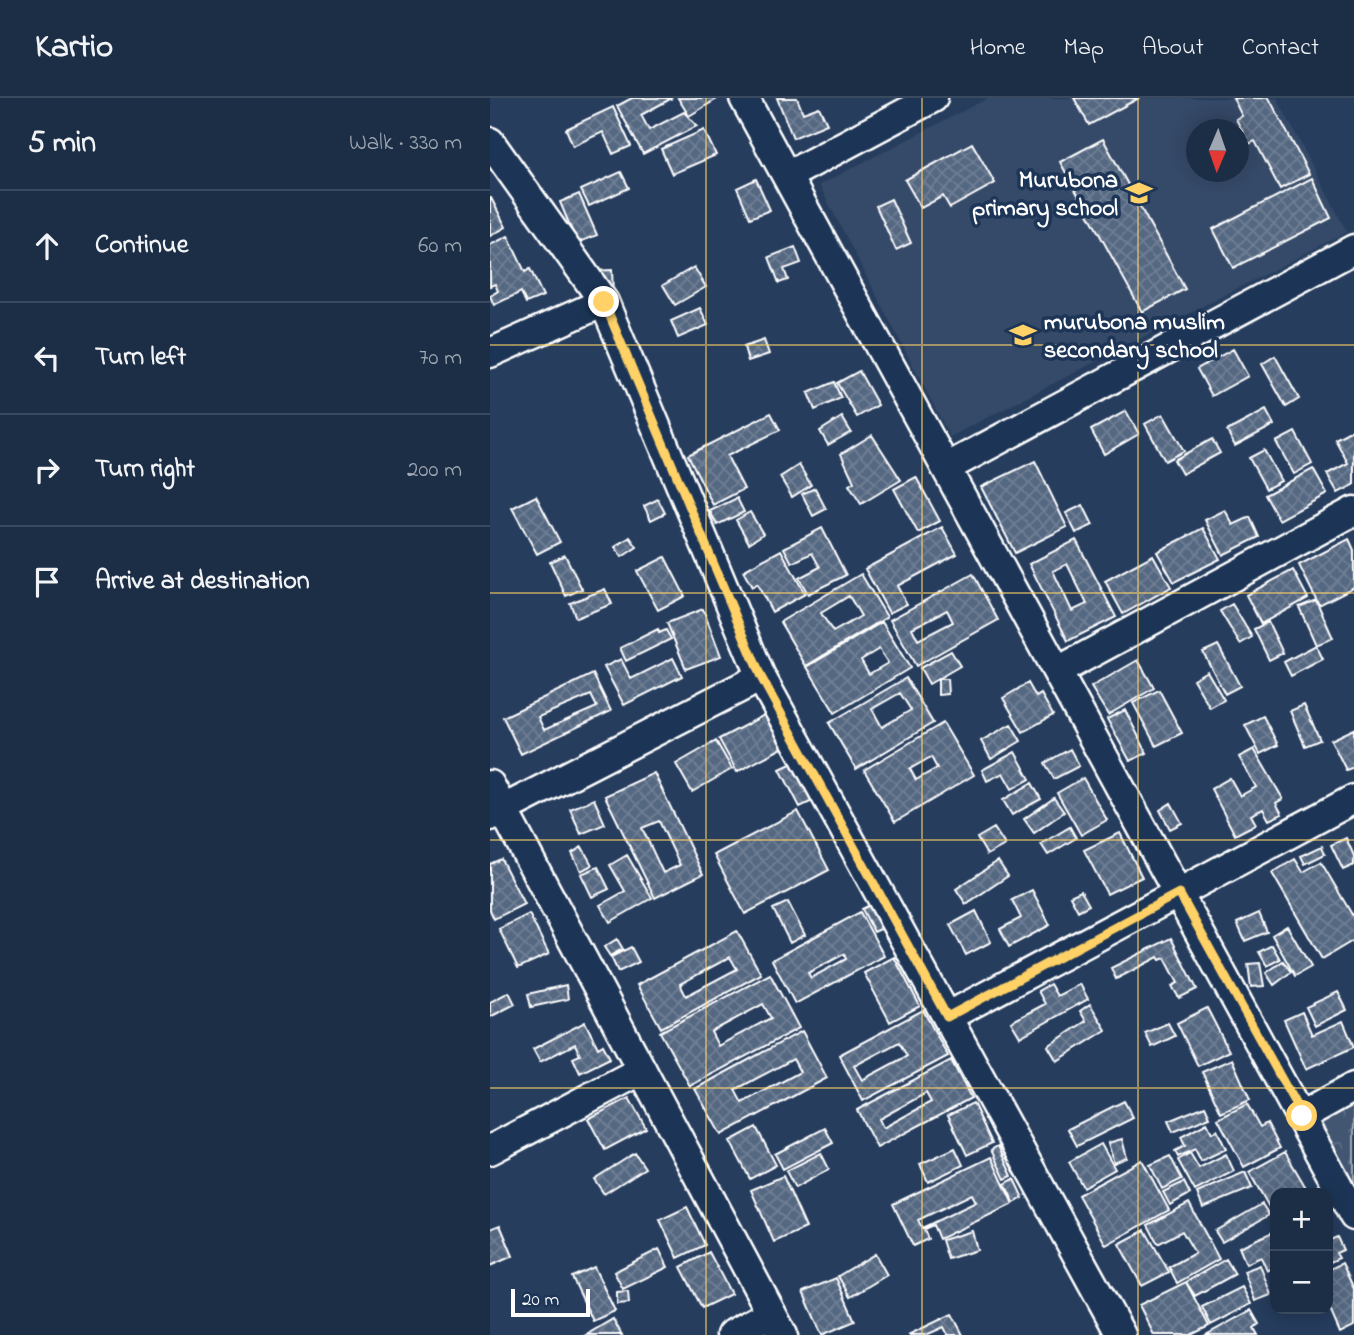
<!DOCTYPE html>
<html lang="en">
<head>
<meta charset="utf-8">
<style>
  :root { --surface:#1c2e46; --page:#293a51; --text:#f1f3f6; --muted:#a0a8b3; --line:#3a4a5f }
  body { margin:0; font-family:"Indie Flower",sans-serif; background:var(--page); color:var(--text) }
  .controls { position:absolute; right:21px; bottom:21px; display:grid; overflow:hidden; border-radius:14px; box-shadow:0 4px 18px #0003 }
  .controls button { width:63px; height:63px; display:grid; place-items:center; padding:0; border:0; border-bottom:2px solid var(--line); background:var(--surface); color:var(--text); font:35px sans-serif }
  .compass { position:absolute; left:696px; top:21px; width:63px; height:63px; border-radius:50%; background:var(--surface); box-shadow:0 4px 18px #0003; rotate:182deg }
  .scale { position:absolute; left:21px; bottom:18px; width:79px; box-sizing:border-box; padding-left:7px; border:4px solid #fff; border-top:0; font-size:19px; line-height:24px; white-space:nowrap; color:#fff; -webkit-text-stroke:5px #1d3557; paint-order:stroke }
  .stop { position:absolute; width:21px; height:21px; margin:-16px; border:5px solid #ffd166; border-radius:50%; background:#fff }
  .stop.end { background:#ffd166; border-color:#fff; box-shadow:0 2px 7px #0008 }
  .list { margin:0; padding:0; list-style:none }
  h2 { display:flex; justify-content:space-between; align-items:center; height:91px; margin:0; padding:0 28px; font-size:30px }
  h2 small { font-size:23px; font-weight:400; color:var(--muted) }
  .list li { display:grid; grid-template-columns:46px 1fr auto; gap:21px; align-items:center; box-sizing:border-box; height:112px; padding:0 28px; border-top:2px solid var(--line) }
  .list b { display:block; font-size:26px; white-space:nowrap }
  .list em { font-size:23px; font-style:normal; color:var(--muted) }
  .icon { flex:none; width:38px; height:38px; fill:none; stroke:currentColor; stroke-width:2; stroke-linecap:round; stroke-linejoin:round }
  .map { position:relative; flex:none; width:864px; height:1237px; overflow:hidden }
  header { display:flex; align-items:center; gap:42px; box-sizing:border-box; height:98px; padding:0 35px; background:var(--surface); border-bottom:2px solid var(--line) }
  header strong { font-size:33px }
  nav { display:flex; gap:38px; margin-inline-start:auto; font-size:24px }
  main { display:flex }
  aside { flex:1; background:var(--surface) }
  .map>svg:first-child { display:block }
  .built { fill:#344a68; fill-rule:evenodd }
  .forest { fill:url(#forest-crowns); stroke:#a0aab8; stroke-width:2 }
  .building { fill:url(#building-cross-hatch); stroke:#fff; stroke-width:2; fill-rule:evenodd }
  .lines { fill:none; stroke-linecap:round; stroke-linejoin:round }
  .minor-casing { stroke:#fff; stroke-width:33 }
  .minor { stroke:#1d3557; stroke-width:28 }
  .route { stroke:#ffd166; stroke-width:9 }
  .grid { fill:none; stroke:#ffd166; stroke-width:2; stroke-opacity:0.55 }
  .labels { text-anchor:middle; stroke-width:7; stroke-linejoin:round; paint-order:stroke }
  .poi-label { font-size:24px; font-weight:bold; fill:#fff; stroke:#1d3557; text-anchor:end }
</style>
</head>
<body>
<header>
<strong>Kartio</strong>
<nav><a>Home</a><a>Map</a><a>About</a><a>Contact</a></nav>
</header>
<main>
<aside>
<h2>5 min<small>Walk · 330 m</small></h2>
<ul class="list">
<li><svg class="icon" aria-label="ahead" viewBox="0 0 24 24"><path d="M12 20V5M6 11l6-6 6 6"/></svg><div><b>Continue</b></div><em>60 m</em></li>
<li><svg class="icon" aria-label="left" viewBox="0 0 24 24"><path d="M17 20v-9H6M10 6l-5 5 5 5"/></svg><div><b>Turn left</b></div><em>70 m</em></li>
<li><svg class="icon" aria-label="right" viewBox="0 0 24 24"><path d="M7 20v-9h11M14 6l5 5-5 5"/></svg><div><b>Turn right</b></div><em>200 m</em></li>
<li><svg class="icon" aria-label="arrive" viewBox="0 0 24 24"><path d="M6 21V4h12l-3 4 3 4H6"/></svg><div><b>Arrive at destination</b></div></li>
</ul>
</aside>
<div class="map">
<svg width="864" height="1237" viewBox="0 0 864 1237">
  <defs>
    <pattern id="forest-crowns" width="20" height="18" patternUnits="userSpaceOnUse" patternTransform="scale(1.75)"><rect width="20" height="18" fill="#425672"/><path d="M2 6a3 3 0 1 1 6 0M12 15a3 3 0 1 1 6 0" fill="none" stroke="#5e6f87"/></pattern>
    <pattern id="building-cross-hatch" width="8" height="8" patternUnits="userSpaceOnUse" patternTransform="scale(1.75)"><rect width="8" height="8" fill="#556781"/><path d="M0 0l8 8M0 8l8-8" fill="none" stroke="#6e7e94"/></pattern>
  </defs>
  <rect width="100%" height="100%" fill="#263d5e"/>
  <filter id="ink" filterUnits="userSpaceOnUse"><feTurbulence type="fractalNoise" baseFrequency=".0143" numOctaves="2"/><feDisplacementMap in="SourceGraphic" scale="14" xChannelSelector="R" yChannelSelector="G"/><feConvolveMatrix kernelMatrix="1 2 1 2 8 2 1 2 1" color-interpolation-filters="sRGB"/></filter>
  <g filter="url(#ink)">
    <path class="built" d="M498,0H787L857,134L460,339L329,87ZM706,32H748V74H706Z"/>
    <path class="forest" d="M864,989V1118L812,1018Z"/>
    <path class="building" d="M142,0H182L151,17L159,32L194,14L207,28L153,56L127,8Z
      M188,0H227V1L199,18Z
      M287,0H307L313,15L329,9L337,26L303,40Z
      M584,0H649L599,27Z
      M743,0H779L819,76L790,91L765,43L759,46L746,21L752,18Z
      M123,9L141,48L123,56L113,34L83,48L76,31Z
      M214,32L226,57L182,76L171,51Z
      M613,41L695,191L652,214L570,64Z
      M482,45L505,85L460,110L453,98L431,110L415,82Z
      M131,74L139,90L99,108L91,92Z
      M822,80L841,120L743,170L723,131Z
      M266,81L280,112L260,120L247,90Z
      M89,96L107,137L87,145L70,104Z
      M1,100L16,129L0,138V100Z
      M401,101L421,145L406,152L386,108Z
      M18,138L35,174L40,171L53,198L36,205L31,194L4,207L0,198L8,193L5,186L0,188V147Z
      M305,149L311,165L294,171L298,182L289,185L279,159Z
      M204,169L216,189L185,207L173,187Z
      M122,172L123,196L103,173Z
      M210,210L218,227L188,240L181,223Z
      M274,242L279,256L258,263L254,249Z
      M743,251L758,278L722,298L707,271Z
      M785,258L809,301L796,309L772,266Z
      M369,273L388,307L367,319L347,285Z
      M344,284L351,300L325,312L318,295Z
      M776,312L784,327L745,348L737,333Z
      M636,313L649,336L614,356L601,332Z
      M281,315L290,332L237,358L254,391L223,407L198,357Z
      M673,316L694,353L675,363L655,326Z
      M352,319L361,334L338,347L330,333Z
      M864,331V387L848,395L837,376L858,365L845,341Z
      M805,334L822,366L804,376L786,344Z
      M382,337L411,382L371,406L359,387L364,384L351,356Z
      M722,341L730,355L692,376L684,362Z
      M774,352L791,383L776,391L759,360Z
      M545,363L577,429L525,455L491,389Z
      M309,367L321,387L302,399L290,379Z
      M823,371L837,396L789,422L775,397Z
      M426,379L450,423L428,435L404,391Z
      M325,390L336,411L323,418L312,396Z
      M46,398L70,444L47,456L22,410Z
      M247,400L254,414L227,427L220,413Z
      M168,401L175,415L161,422L154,408Z
      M593,407L603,427L586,435L576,415Z
      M735,412L743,427L760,419L769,439L733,457L715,422Z
      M260,414L273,436L259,445L246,422Z
      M452,429L467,456L407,488L417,506L399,515L375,471Z
      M332,430L356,477L318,496L309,480L330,469L322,455L302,465L294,450Z
      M713,430L730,461L684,484L667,454Z
      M140,439L147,449L132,459L125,449Z
      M859,441L864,452V489L829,507L809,467Z
      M586,442L626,519L578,543L539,466ZM577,466L597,506L582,513L563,473Z
      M291,452L315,496L282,514L267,486L262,489L253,473Z
      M75,457L92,491L76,498L60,464Z
      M663,457L681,489L633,516L615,483Z
      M175,459L195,498L168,512L147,473Z
      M803,472L818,500L771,526L756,497Z
      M371,476L397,519L316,568L290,524ZM359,498L371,518L343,534L331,515Z
      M483,476L508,522L426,568L400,522ZM457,512L463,524L428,542L422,530Z
      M115,491L122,506L86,520L80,505Z
      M826,502L843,540L826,547L809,509Z
      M742,506L762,539L750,546L730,513Z
      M213,511L231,558L196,571L177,525Z
      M392,524L420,570L345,615L317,569ZM389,551L398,565L379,576L371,562Z
      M778,524L793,555L779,562L764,531Z
      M168,531L169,535L176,532L181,541L136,563L130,550Z
      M728,547L750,588L735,596L713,554Z
      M826,547L833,561L801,578L794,564Z
      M461,553L470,568L439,586L430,570Z
      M183,560L192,578L134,607L114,569L131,561L141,581Z
      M648,562L664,590L618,617L601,589Z
      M717,573L734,602L720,610L703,581Z
      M103,576L121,613L31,656L13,619ZM101,597L107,609L54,632L48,619Z
      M416,580L443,625L366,671L339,625ZM410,595L421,612L392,629L382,611Z
      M448,581H457L458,596L448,597Z
      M538,585L546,599L551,596L563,617L533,634L513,600Z
      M669,592L692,635L666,648L643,605Z
      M814,607L830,642L815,648L800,613Z
      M635,612L657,655L640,663L617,621Z
      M278,615L296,648L247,674L229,641Z
      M773,618L788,647L770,656L755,627Z
      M453,625L484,677L405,724L374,672ZM441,659L447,670L426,682L420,671Z
      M521,626L531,643L501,661L491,643Z
      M864,631V669L856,672L841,642Z
      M226,643L242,671L202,694L186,666Z
      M580,651L589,668L564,681L555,665Z
      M764,651L793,701L786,705L792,716L779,722L773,711L761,717L766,726L745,737L721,691L740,680L750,698L766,689L749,659Z
      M525,654L540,681L522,691L513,675L497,683L492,672Z
      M309,662L329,700L310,709L290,671Z
      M164,675L213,776L165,800L115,698ZM169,723L190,767L173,775L152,730Z
      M593,680L617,722L591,737L567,695Z
      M542,685L551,701L522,717L513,702Z
      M564,700L574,714L544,735L534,721Z
      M104,701L115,726L91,736L80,711Z
      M681,705L692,725L680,731L670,712Z
      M308,713L339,772L255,816L224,757Z
      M580,729L586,740L558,757L551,746Z
      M504,730L515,747L497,757L487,740Z
      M630,735L652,779L617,796L594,752Z
      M856,740L864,758V767L853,772L841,747Z
      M832,748L835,756L815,766L811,758Z
      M92,749L102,767L91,773L82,755Z
      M137,757L162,800L120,824L110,807L135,793L120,767Z
      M11,761L34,806L4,821L0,812V766Z
      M805,761L813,774L831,764L864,820V842L832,861L782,775Z
      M508,763L518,778L476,806L466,791Z
      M108,769L119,791L102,799L91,776Z
      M542,792L560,827L519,849L510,831L531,820L522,802Z
      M591,793L599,807L588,813L580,798Z
      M298,804L315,837L300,845L283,811Z
      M380,807L393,830L384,834L372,811Z
      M486,813L501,844L476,857L460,827Z
      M370,814L394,858L305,906L282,862ZM354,856L356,861L321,880L318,875Z
      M769,815L777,834L755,843L747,825Z
      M39,816L59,856L28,870L9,831Z
      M797,828L821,869L805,878L782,837Z
      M247,833L271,876L171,930L147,887ZM240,859L247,871L196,898L190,886Z
      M681,840L707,891L689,900L682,888L688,885L675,860L670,862L668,859L626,881L621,870Z
      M127,841L133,851L120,858L114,849Z
      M782,847L790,861L777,868L769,854Z
      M141,849L149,864L128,874L121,859Z
      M404,859L430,908L400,924L374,875Z
      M793,863L801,874L784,887L776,875Z
      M770,865L774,888L761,889L758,866Z
      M280,876L309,930L200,988L170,934ZM273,906L281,920L228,948L221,934Z
      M560,886L567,898L590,886L598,901L530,939L521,924L555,906L548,893Z
      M76,887L78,901L41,909L38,896Z
      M19,894L25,906L0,919V904Z
      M848,894L857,912L825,928L816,909Z
      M600,906L616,932L567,963L558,948L596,923L590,913Z
      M717,910L739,953L708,968L687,925Z
      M433,912L458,958L373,1003L349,957ZM409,944L417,958L372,982L364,968Z
      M812,914L822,937L853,923L864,949L816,971L794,922Z
      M95,924L108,950L113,947L120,960L90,975L83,960L90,957L85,946L50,964L43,951Z
      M678,925L685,938L662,949L655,935Z
      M312,933L337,980L231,1037L205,991ZM303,961L310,974L252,1005L245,992Z
      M742,961L760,1002L731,1015L712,974Z
      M461,962L481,1000L387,1050L367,1012ZM436,995L441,1004L393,1030L389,1021Z
      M139,1000L156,1030L115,1052L98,1021Z
      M634,1003L643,1020L587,1048L578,1031Z
      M483,1005L502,1045L477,1057L458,1017Z
      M757,1006L770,1029L777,1025L790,1050L754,1069L728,1021Z
      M715,1008L720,1019L683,1034L678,1023Z
      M717,1025L722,1035L727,1032L736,1051L711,1063L705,1051L688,1059L685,1053L695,1048L691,1039Z
      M266,1029L286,1067L260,1081L240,1043Z
      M335,1030L343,1045L293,1071L285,1056Z
      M632,1041L637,1060L624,1065L618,1045Z
      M611,1046L625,1071L593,1089L579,1064Z
      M508,1048L522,1078L515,1081L501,1052Z
      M465,1050L473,1067L438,1084L430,1066Z
      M795,1054L818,1093L785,1095V1112L782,1114L759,1074Z
      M145,1055L155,1070L114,1096L104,1081Z
      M331,1055L339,1071L305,1090L296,1073Z
      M700,1055L709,1070L736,1056L744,1073L705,1093L688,1062Z
      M680,1058L692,1081L672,1091L660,1067Z
      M501,1059L523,1106L449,1141L443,1127L434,1131L438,1141L423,1148L403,1106ZM482,1096L486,1104L432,1130L428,1122Z
      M652,1062L679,1112L616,1147L588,1097Z
      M755,1074L762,1090L713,1110L707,1095Z
      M293,1078L316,1130L284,1144L261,1092Z
      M524,1081L533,1100L524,1105L515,1086Z
      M694,1084L700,1096L680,1107L673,1094Z
      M699,1105L729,1161L687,1185L679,1169L705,1155L692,1133L668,1146L658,1127Z
      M772,1106L779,1117L732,1144L725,1133Z
      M197,1109L215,1147L188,1160L170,1122Z
      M10,1127L23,1158L0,1168V1131Z
      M655,1132L679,1174L652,1188L629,1146Z
      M482,1133L487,1152L458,1161L452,1142Z
      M785,1133V1169L777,1173L771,1159L756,1166L749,1149Z
      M847,1139L853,1152L846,1155L849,1160L838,1165V1143Z
      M169,1151L178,1169L133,1191L124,1174Z
      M219,1154L241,1196L212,1210L191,1169Z
      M385,1156L397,1177L360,1199L348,1178Z
      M736,1161L745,1176L705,1198L696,1184Z
      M852,1165L864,1191V1228L850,1235L838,1207V1172Z
      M770,1167L781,1197L765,1203L754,1173Z
      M104,1169L125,1213L103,1223L82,1179Z
      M346,1180L365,1223L332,1237L313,1194Z
      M696,1184L719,1228L701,1237H664L649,1207Z
      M752,1189L761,1206L721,1227L712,1209Z
      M138,1193L139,1205L127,1206V1194Z
      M761,1212L769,1226L764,1230L768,1237H716Z
      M462,1216L473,1237H458L454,1229L436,1237H418Z
      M123,1221L132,1237H96Z"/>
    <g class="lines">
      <defs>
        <path id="minor" d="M254,0L864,1118
          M0,44L114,204L271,579L631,1237
          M297,78L443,0
          M0,255L114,204
          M456,370L864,151
          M568,573L864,413
          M0,687L293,1237
          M0,718L271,579
          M457,919L864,701
          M812,1018L864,989
          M0,1052L152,972
          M241,1237L281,1215"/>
      </defs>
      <use href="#minor" class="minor-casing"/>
      <use href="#minor" class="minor"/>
    </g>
  </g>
  <g class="lines" filter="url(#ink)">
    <path class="route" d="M114,204L271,579L457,919L689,795L812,1018"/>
  </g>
  <path class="grid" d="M216,0V1237M432,0V1237M648,0V1237M0,247H864M0,495H864M0,742H864M0,990H864"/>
  <defs>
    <symbol id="school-bare" viewBox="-9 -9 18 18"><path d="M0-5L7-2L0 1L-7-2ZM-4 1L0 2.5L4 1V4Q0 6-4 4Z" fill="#ffd166" stroke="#1d3557" stroke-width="2.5" paint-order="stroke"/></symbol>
  </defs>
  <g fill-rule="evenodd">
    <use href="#school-bare" x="630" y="76" width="38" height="38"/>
    <use href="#school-bare" x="514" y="218" width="38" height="38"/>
  </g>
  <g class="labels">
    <g class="poi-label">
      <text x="628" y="89">Murubona<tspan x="628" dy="28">primary school</tspan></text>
      <text x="554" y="231" text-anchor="start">murubona muslim<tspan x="554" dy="28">secondary school</tspan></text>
    </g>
  </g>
</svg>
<div class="controls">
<button>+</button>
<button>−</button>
</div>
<svg class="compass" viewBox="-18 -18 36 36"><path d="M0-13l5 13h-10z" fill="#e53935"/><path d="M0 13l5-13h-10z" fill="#a0a8b3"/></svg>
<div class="scale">20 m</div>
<div class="stop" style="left:812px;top:1018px"></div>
<div class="stop end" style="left:114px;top:204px"></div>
</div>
</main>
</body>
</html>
